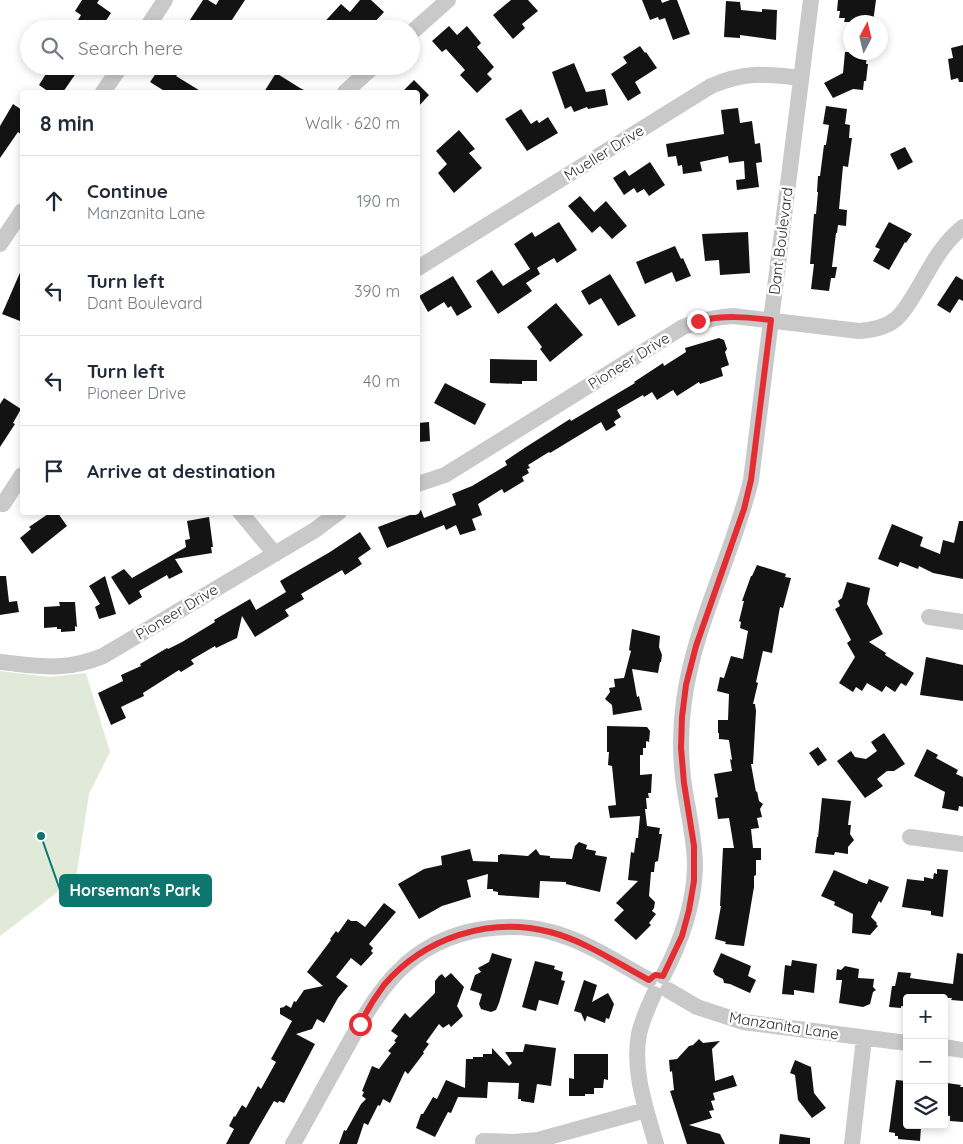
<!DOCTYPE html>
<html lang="en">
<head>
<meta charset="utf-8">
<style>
  :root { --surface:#fff; --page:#f6f6f7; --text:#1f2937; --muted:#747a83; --line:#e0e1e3 }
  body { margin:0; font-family:Quicksand,sans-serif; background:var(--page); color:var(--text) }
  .controls { position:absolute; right:15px; bottom:15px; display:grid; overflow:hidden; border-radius:5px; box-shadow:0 2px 8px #0003 }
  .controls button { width:45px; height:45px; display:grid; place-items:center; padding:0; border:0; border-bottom:1px solid var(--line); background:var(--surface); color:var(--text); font:25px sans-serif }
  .compass { position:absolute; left:843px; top:15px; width:45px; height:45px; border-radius:50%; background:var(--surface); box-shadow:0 2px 8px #0003; rotate:7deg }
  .stop { position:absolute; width:15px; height:15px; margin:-11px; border:4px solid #e42d32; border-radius:50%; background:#fff }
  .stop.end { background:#e42d32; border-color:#fff; box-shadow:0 1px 5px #0008 }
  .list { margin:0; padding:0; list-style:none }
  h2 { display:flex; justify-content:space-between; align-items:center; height:65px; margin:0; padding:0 20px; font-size:21px }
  h2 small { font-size:16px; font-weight:400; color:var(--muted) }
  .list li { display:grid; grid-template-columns:32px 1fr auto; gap:15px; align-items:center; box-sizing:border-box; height:90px; padding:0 20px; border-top:1px solid var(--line) }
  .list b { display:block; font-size:19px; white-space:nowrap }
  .list p { margin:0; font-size:16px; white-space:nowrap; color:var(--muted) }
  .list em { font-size:16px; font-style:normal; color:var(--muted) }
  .icon { flex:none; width:28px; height:28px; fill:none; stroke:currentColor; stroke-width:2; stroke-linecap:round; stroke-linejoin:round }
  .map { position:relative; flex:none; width:963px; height:1144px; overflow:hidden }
  .search { position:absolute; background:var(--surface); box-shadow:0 2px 8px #0003; left:20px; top:20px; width:400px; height:55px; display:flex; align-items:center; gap:12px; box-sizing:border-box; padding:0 18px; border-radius:28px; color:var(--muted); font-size:19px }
  .panel { position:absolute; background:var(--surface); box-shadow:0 2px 8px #0003; left:20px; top:90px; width:400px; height:425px; border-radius:5px }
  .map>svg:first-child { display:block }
  .green { fill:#e1ead9 }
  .building { fill:#131313 }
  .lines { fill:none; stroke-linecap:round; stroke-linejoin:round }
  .minor { stroke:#c9c9c9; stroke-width:16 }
  .route { stroke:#e42d32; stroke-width:6 }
  .labels { text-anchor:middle; stroke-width:5; stroke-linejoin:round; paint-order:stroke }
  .street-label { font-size:15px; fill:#2c2c2c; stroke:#fff }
  .leader { fill:none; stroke:#0f766e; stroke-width:2 }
  .callout-dot { fill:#0f766e; stroke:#fff; stroke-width:2 }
  .callout { fill:#0f766e; stroke:#0f766e; stroke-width:2 }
  .callout-label { font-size:16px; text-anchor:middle; font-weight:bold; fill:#fff }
</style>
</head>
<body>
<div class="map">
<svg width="963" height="1144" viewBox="0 0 963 1144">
  <rect width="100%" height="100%" fill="#fff"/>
  <path class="green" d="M0,671L49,677L86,673L110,752L89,794L76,878L0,936Z"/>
  <path class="building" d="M82,0H99L97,3L111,13L105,22L115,29H81L75,25L81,15L75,11Z
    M203,0H208L216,5L219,0H245L226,29H184Z
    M360,0H371L384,12L371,26L370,25L366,29H318L341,4L350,12Z
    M511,0H528L538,11L522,24L525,28L513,39L493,15Z
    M642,0H661L662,3L670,0H677L690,34L673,40L665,18L659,20L658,17L650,20Z
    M838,0H876L873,22H844L845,18H839L840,11H837Z
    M726,1L740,2L741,10L762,12V9L777,10L776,40L740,35V38L724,37Z
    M449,26L457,35L467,26L481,43L477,47L494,67L487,74L492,79L477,93L460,75L465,70L446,49L442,52L432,41Z
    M963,45V82H959L958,78L951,80L948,59L953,58L951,48Z
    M640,46L645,53L646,52L657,68L635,82L641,93L628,101L611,74L627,63L623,57Z
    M845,52H867L866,64H868L866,81H864L863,90L853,89L833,98L824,83L843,73Z
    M574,63L586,92L605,89L608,105L588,109L587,107L574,112L571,106L565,109L552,72Z
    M51,66H81L63,92H49L39,85Z
    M161,66H187L176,76L202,92H166L150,82Z
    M276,73L300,88L308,92H264Z
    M414,80L429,95L418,107V92H402Z
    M13,104L22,110V135L18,132L0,158V126Z
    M826,106L847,109L845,124L850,125L849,138H852L848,167L843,166L839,209L847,210L846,226L838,225L837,233H836L832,267H837L835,278H831L829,291L811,289L814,264H810L814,214H816L818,192H817L818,176H820L824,145H826L829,125L823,124Z
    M738,108L740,123L752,121L755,144L760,143L762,162L756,163L759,187L737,190L736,180L745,179L744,161L729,163L728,156L700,162L702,171L683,174L682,165L678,166L676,156L668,157L666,144L724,134L721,110Z
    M521,109L531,124L537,120L539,123L548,117L558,133L527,151L505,119Z
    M459,130L475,149L469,153L482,168L454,193L438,173L447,164L436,151Z
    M905,147L913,162L898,170L890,154Z
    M650,162L665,185L649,196L644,189L637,193L634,188L624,195L613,178L625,170L629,176Z
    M580,196L594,212L606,201L627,226L612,239L600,226L592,233L568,206Z
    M559,222L577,250L557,263L554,258L537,268L540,274L526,283L532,291L498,314L476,281L492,270L503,286L530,269L514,244L532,232L535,237Z
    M889,222L912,234L906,243L905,242L889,270L873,261L880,249L875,247Z
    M748,232L750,273L720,275L719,260L705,261L702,234Z
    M675,246L681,259L683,258L691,276L676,282L672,272L645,284L636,262Z
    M22,268V315L20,321L2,314Z
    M610,274L636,316L618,326L601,298L589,305L581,291Z
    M453,276L472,307L457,316L451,306L448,308L444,302L428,312L419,296Z
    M956,276L963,280V301L959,299L950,313L937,305Z
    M556,303L583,335L550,362L540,349L542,347L527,327Z
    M719,338L724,340L727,349L725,352L729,365L721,368L723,376L700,384L699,382L677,396L673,390L657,400L652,392L644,397L643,395L617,410L621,417L616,420L614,422L616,425L608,430L606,431L601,422L550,453L549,452L528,465L530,468L527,469L529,473L522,477L524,481L506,492L504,493L502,489L478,504L482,515L472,519L476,530L460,535L456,525L446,530L444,525L387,548L378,527L418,512L421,510L424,518L456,505L452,494L472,486L507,465L505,461L526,447L570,419L571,421L635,383L634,382L663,363L664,366L686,352L685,348Z
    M490,359L537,360V381H522V384L490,383Z
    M445,383L486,404L475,425L434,403Z
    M4,398L21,409L13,423L15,424L0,447V404Z
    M429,422L430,441L418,442V423Z
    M51,512H57L67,526L32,554L20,538L31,529L29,527Z
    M209,517L213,547H211L212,553L175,559L183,572L169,579L167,575L139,591L142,597L129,605L111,577L124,569L132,578L186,547L185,540L190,539L187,521Z
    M959,521H963V579L933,573L919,566L918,569L900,562L898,567L878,559L892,524L923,537L920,546L940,554L943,540L954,543Z
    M360,532L371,549L358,558L362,564L345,575L342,570L301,594L304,599L285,610L289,616L255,637L242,616L237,638L216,648L215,646L191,660L194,664L181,672L179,670L143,693L144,696L121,707L126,718L111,725L98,693L123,681L121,675L141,666L140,664L167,648L168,649L182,642L215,622L214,620L250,599L256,610L286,592L280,581L330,552Z
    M757,565L786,574L785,577L791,578L783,608L780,607L772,653L763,651L756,682L758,683L753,704H755L756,711L753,764H751L756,792L757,791L759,801L763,804L760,809L762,817L757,818L759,828L751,829L753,848H761V860H756V875L754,876V887L744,946L725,944L726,942L715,939L721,906H720L723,848H734L729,818L718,819L715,798L718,797L714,774L732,771L730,759L732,760L729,740L719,739V733H718V720H728L729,694L717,691L720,677L724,678L731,656L743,659L748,631L740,628L741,622L739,621L744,601H742L751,576H752Z
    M0,576H6L9,602L17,601L19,612L0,615Z
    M105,576L116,614L99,619L95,607L100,604L89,586Z
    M847,582L870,588L867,604L883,634L869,642L886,653L885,655L914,673L906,686L901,683L895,692L886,686L882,692L867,683L862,691L856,687L853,692L839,683L855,657L847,643L851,640L835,609L840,606L838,601L842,598Z
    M59,602H75L77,627L75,626V631L61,632V629H57V627L44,628V607L60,606Z
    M632,629L660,636L659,647L662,655L661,662H660L658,673L632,669L637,697L639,696L642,710L613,715L612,705L605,699L610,692L609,688L615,687L614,679L624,678L631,651L629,650Z
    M926,657L963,665V701L920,695Z
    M607,726L647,727L650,731L649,742L646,741V748H643V755H640V775L652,774L651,793H648L649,798H646L647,809H645L647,826L660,828L659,834H662L658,861L655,862L654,872H651L649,896L655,902L654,908L652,911L656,914L649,923L651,925L636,940L614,920L624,910L616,903L638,881L628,880L631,852L634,853L636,838H638L640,816L610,818L608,806L616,805L612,766L608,765L609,752H607Z
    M884,733L905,764L894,771H887L877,779L883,786L865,798L837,761L851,751L855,757L866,759L877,751L871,742Z
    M818,747L827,760L818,766L809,753Z
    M927,749L938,755L936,758L958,770L956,774L963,777V807L959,806L958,811L942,808L945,792L914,776Z
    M822,798L851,801L848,825H851L850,834L854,840L848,847V854L835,852L834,855L815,853L817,837H818Z
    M579,842L587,845L586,849L596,851L595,855L607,857L600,892L566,884V882L540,881L539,898L498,895V892L493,891V889H487L488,874L467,880L471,897L442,906L419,919L398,884L424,869L442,865L441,856L470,849L473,861L498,862V855H500V854L528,856L536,849L540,855L550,856V858L572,859L575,846Z
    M937,869L948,870L943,917L931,915V911L902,907L907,879L924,881V877L933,879L934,873L937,874Z
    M834,870L861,882L867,884L869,879L889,887L881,903L879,901L871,917L877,923L876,924L878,926L870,935L852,933L853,914L834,905L835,902L821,896Z
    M384,903L396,912L369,944L373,948L371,951L373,953L361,966L351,958L336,977L348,986L338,998L324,1023L317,1019L312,1029L296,1034L315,1044L284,1103L279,1101L278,1103L274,1101L271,1106L249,1144H226L234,1129L229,1126L234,1116L235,1117L242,1105L246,1108L258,1086L261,1089L276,1062L271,1059L292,1021L280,1014V1008L284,1007L286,1005L291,1008L294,1001L296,1002L304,990L323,986L307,972L331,940L330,939L336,931L338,933L348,919L351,921H357L365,927Z
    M492,953L512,959L499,1003L496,1010L491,1012L481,1009L479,1004L482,994L470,990L475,975L481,972L478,968L489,962Z
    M721,953L751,966L748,976L756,980L750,993L730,984L724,983L723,979L715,975L713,971Z
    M957,953L963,954V1001L951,1000L952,998H907V1007L901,1006V1008L889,1007L892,986H895L898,972L911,973L910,978L953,984Z
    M792,960L817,964L814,993L794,990V995L782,994L785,965L791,966Z
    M535,961L555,966L554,969L563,972L561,980L565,981L558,1005L539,1000L536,1011L522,1007Z
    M845,966L859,969L858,978L874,979L873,987L876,990L873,992L870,1004L863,1007L839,1003L842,980H836L837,969L841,970Z
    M451,973L464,987L457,1006L463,1016L451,1027L449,1024L443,1028L439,1024L426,1042L429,1044L423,1052L424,1053L408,1074L405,1071L390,1103L383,1099L380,1106L378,1105L368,1125L364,1123L357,1144H339L344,1130L346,1131L361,1104L366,1099L362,1096L364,1092L362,1091L372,1066L379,1069L391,1053L388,1051L396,1042L394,1041L398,1036L391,1031L405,1013L410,1018L435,993V981L439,976L442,974L445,978Z
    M584,980L597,985L592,1002L608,993L614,1004L609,1019L606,1018L605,1023L587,1016L585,1022L581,1013L574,1011Z
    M699,1039L703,1043L720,1041L712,1049L715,1081L733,1075L737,1086L713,1093L715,1100L711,1101L714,1110L709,1111L712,1118L689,1125L720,1134L725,1144H687L670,1091L674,1090L672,1071L670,1072L669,1060L677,1059L689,1046L693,1045Z
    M525,1044L556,1048L551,1086L537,1084L534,1103L521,1101V1099H518L519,1083L488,1082L487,1098L458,1097L451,1113L448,1112L435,1137L416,1128L421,1114H423L433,1097L437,1099L446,1080L465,1088L466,1059H473V1057H483V1054H492V1048L509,1066L512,1063L505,1052H523Z
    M574,1054H608V1080L604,1079L603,1088H594V1094H585V1096H569V1078L574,1079Z
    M795,1060L811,1067L814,1093L826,1108L812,1118L798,1100L795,1075L790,1073Z
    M896,1080L907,1081V1125L921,1127L920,1141L898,1139V1136H895V1133L889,1132Z
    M947,1083L961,1085L960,1087H963V1122L950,1121V1116L944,1115Z
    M780,1134L810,1138V1144H779Z"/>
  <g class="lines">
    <path class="minor" d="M146,29L165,0
      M411,33L448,0
      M103,92L121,66
      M345,92L374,66
      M0,244L22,211
      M418,268L711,86C746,71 765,74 801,78
      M418,484L445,475L683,327C700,321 715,317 733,316L859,331C872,330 885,328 896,319C905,311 910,301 917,290C930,268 942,243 963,227
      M3,504L22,475
      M240,512L275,554
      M929,617L963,622
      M0,662C40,666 64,672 103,656L315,530L339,512
      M910,837L963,844
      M663,976C681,942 694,906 695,867C695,840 688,812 684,785C680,757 680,729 684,701C694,625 733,555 751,480L811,0
      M668,990L697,1007L743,1022L907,1043
      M654,994C648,1007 642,1020 639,1034C632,1071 646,1109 656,1144
      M944,1047L963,1050
      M483,1141L514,1142L538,1140L646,1110
      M293,1144C310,1114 326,1084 343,1054C377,992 406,941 483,929C506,926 529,926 551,932C586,941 618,963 649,980
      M852,1144L864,1038"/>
  </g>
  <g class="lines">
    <path class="route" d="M360,1024C367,1010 375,997 384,985C424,938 489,916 550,932C585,941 617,963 649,980L655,975L663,976L682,936L689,910L694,881V846L684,783L681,748L682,717L686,685L696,646L744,509L751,480L771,320C746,317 724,315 698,321"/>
  </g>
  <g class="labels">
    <g class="street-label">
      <text transform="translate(604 153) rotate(-32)" y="5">Mueller Drive</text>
      <text transform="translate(781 241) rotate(-83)" y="5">Dant Boulevard</text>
      <text transform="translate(629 361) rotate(-32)" y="5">Pioneer Drive</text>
      <text transform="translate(177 612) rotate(-31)" y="5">Pioneer Drive</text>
      <text transform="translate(784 1026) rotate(9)" y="5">Manzanita Lane</text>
    </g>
  </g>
  <path class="leader" d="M41 836L60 890"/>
  <circle class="callout-dot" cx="41" cy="836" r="5"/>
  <rect class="callout" x="60" y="875" width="151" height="31" rx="5"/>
  <g class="callout-label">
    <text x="135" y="896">Horseman's Park</text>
  </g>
</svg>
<div class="controls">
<button>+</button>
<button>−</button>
<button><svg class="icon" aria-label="layers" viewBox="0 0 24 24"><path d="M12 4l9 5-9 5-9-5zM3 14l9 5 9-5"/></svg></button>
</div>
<svg class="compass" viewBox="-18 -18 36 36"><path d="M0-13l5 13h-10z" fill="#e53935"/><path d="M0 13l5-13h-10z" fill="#747a83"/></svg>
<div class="stop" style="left:360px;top:1024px"></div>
<div class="stop end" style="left:698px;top:321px"></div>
<div class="search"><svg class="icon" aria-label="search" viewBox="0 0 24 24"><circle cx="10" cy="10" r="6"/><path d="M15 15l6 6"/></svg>Search here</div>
<section class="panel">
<h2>8 min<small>Walk · 620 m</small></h2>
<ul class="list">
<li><svg class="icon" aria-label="ahead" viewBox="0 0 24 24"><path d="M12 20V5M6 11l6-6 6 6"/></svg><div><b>Continue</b><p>Manzanita Lane</p></div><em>190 m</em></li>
<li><svg class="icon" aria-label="left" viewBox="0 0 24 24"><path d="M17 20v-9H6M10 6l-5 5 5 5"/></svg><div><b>Turn left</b><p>Dant Boulevard</p></div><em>390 m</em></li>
<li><svg class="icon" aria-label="left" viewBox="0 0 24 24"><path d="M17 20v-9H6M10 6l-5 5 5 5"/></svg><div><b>Turn left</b><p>Pioneer Drive</p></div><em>40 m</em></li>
<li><svg class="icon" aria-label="arrive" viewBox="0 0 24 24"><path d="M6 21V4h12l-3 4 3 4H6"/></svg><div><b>Arrive at destination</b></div></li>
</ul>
</section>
</div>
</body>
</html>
